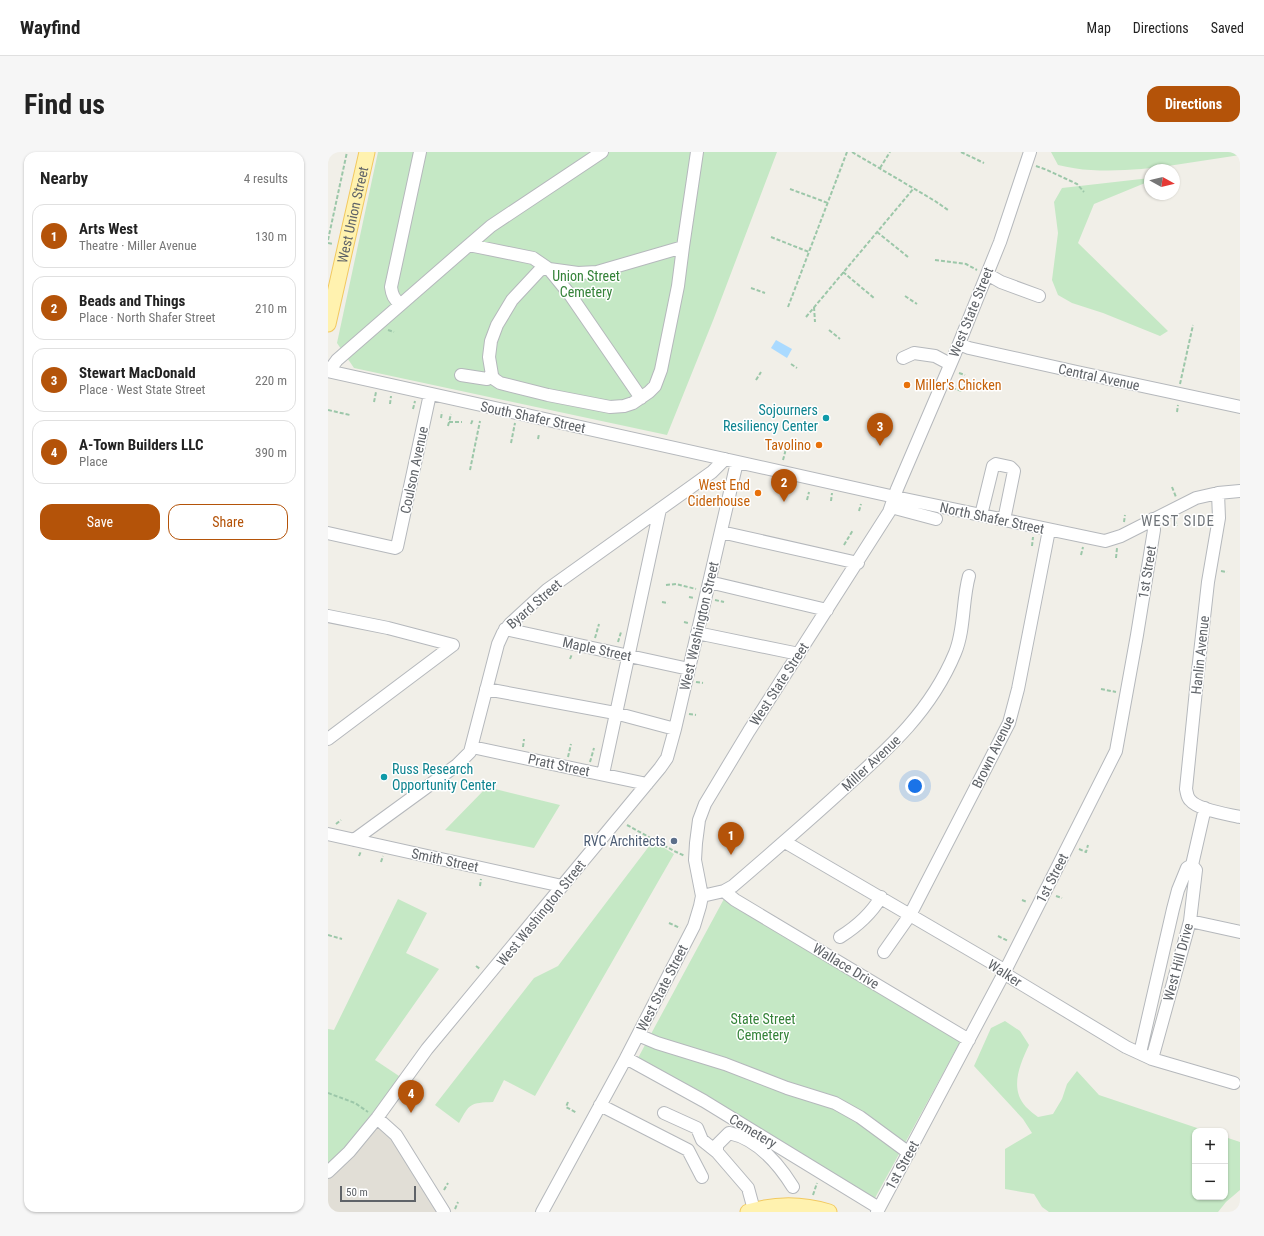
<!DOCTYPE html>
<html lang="en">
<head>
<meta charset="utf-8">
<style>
  :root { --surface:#fff; --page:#f6f6f6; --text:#222; --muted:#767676; --line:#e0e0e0; --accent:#b45309 }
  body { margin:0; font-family:"Roboto Condensed",sans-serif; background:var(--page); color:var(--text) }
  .controls { position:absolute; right:12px; bottom:12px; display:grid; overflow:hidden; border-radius:8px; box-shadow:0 1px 3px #0004 }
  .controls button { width:36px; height:36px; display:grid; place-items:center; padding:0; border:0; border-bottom:1px solid var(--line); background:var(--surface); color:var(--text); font:20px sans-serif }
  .compass { position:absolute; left:816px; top:12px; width:36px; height:36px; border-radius:50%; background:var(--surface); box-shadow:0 1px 3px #0004; rotate:98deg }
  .scale { position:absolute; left:12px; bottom:10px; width:76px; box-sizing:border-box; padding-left:4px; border:2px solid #5f6368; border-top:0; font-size:11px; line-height:14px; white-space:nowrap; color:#5f6368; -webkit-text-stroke:3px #fff; paint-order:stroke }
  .you { position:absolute; left:587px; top:634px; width:14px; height:14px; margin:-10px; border:3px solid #fff; border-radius:50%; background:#1a73e8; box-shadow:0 0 0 6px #1a73e833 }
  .badge { display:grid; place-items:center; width:26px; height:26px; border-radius:50%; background:var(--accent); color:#fff; font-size:13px; font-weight:700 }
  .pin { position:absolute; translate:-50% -33px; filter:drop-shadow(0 1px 2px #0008) }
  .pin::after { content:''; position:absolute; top:21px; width:14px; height:12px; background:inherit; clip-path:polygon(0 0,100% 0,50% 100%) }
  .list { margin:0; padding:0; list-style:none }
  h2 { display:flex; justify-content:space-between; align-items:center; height:52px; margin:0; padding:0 16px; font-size:17px }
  h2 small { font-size:13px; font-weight:400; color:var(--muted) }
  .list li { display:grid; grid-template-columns:26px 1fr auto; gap:12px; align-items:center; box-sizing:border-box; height:64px; margin:0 8px 8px; padding:0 8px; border:1px solid var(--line); border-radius:12px }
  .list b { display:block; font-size:15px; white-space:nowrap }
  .list p { margin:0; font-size:13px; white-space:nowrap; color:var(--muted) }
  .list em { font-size:13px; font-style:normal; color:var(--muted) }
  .actions { display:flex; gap:8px; padding:12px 16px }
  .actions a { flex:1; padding:9px 0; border:1px solid var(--accent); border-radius:12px; text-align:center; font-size:14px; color:var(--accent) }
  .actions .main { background:var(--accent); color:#fff }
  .map { position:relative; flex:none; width:912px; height:1060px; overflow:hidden; border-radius:12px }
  header { display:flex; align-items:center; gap:24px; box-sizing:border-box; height:56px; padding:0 20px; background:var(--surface); border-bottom:1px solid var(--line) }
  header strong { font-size:19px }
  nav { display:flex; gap:22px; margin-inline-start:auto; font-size:14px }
  .intro { display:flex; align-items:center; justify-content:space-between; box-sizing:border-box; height:96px; padding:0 24px }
  h1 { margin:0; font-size:28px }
  .button { padding:10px 18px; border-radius:12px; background:var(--accent); color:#fff; font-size:14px; font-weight:700 }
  main { display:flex; gap:24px; padding:0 24px }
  aside { flex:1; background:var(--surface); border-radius:12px; box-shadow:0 1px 3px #0004 }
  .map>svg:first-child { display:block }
  .education { fill:#e1ded6 }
  .green { fill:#c5e8c5 }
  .water { fill:#aadaff }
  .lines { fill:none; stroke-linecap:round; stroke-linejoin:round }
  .minor-casing { stroke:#b5b8bc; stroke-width:14 }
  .major-casing { stroke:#f2c960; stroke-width:17 }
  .path { stroke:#9cc7a9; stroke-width:2; stroke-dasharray:4 2; stroke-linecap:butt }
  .minor { stroke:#fff; stroke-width:12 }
  .major { stroke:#fff2af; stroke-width:15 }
  .food-dot { fill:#e8710a; stroke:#fff; stroke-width:1.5 }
  .culture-dot { fill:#0f9aa8; stroke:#fff; stroke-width:1.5 }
  .service-dot { fill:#5c6f8a; stroke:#fff; stroke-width:1.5 }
  .labels { text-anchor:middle; stroke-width:3; stroke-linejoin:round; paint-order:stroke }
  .street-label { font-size:14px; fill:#5f6368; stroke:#fff }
  .park-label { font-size:14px; fill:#348238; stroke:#fff }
  .food-label { font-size:14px; fill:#c56008; stroke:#fff; text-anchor:end }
  .culture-label { font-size:14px; fill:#0d838f; stroke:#fff; text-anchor:end }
  .service-label { font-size:14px; fill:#4e5e75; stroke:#fff; text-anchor:end }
  .neighbourhood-label { font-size:15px; letter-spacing:1px; fill:#70757a; stroke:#fff }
</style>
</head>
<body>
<header>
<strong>Wayfind</strong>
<nav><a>Map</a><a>Directions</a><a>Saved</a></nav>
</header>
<div class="intro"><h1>Find us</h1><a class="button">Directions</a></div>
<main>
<aside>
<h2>Nearby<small>4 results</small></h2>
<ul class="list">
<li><span class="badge">1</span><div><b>Arts West</b><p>Theatre · Miller Avenue</p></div><em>130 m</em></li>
<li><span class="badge">2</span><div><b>Beads and Things</b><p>Place · North Shafer Street</p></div><em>210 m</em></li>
<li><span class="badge">3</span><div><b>Stewart MacDonald</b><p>Place · West State Street</p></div><em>220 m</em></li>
<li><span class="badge">4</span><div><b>A-Town Builders LLC</b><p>Place</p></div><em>390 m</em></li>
</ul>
<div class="actions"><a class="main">Save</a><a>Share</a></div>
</aside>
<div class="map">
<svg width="912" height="1060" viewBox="0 0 912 1060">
  <rect width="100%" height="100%" fill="#f1efe8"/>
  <path class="education" d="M49,966L116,1060H0V1020Z"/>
  <path class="green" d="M50,0H449L386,166L339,283L26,216L9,191Z
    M723,0H912V3C863,10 813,21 763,18C752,18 741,15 730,13Z
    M822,26V29L766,52L750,91L840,179L832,184L775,161L744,151L730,143L724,128L730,81L726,50L734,36Z
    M159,635L232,653L206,696L117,678Z
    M325,689L346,702L207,944L176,928L165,950C142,951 142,951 131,971L107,953L206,826L230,814Z
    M397,745L632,890L547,1046L310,906Z
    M70,747L99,761L78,801L111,817L47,908L77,928L0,1020V877L6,878Z
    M677,869L692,879L701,893C692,912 681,937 698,955C702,959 706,962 710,965L725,962L734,947L739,932L749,919L771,943L878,979H867V1045H897V985L912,990V1038L898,1050L890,1060H721L714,1055L706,1042L677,1037V997L704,981L695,967L646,914L663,876Z"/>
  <path class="water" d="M448,188L464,197L459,206L443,196Z"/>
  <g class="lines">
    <defs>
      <path id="minor" d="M141,93L163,74L274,0
        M355,95L350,134L333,218L327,234L321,240L305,251L296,254L282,255L220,243L172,231L166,227L164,223L161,205L163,189L169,173L184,148L211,119L214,117H221L250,121L269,120L355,95L369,0
        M659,122L673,130L711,144
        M72,152C66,147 64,143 63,135L92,0
        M631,192L641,196L749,220L912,255
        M575,206L586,201L607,204L622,212
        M0,219L567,345L777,389L793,384L868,346L890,341L912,339
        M1,219L9,208L141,93L205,106L221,117L243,144L313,246
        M133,223L159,227L164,223
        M890,341L891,366L880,430L869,528L858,637C859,641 859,645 862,648C870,658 899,662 912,665
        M563,355L608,367
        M653,363L665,314L668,312L682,315L686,319L676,368
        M393,380L530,411
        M0,381L67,396L69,395L102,242
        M381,430L499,458
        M0,464L60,476L125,493
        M177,477L361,517
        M369,481L471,502
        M158,537L287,561L347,577
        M0,587L125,493
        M144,595L319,632
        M275,622L332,357
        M0,682L234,734
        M26,688L129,613L142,600L170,492L175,481L182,472L219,438L384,320L397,307
        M457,690L671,815L682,825L798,895L824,907L906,931
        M396,739L407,748L641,888
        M374,744L396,739L405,734C441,703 477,672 512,640C559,598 602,561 627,501C637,477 634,449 641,424
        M862,769L912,780
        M512,785C528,775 543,762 553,745
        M556,800L582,763L681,571L690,537L721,378
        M310,883L329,891L397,912L459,936L507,951L532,965L581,1001
        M812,901L845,757L850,738L859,716L864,713L877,656
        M298,906L376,949L551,1056
        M824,907L862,769L868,718L864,713
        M272,953L360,998L374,1025
        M336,961L369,976L374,988L389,1000
        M49,966L68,983L116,1060
        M0,1020L21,1000L49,966L99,897L332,616L339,606L347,577L409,310
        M426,1058L420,1036L389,1000V993L401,981C430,987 450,1011 465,1035
        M214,1060L298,906L366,774L372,754L374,744L367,708L368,691L371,668L377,652L421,579L561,360L569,337L626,204L672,90L702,0
        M549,1060L674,825L788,599L809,483L826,378L825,367"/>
      <g id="major">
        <path id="s1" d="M0,172L39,0"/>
        <path d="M420,1060C446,1052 475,1052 501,1060"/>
      </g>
    </defs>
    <use href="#minor" class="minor-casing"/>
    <use href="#major" class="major-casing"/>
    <path class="path" d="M524,0L607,49L620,58
      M633,0L656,11
      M708,14L719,18L749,32L756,40
      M552,16L562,0
      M462,37L500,51
      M549,80L580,105
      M443,85L481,100
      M0,88L19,0
      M0,91L5,92
      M607,108L638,112L649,118
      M515,120L546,146
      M423,136L437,141
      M577,144L589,152
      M460,155L519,0
      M486,155L487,170
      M478,165L586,36
      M60,178L66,180
      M501,178L512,187
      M463,212L469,216
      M631,221L637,223
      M428,228L433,220
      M852,232L865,173
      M624,236L634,239
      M46,250L48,240
      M62,252L63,244
      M85,257L87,249
      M0,258L22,263
      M849,260L850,253
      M113,266L114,260
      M121,270H134
      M143,272L145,267
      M120,274L123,262
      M210,287L211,282
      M183,291L187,271
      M455,308L459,293L461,294
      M142,318L152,269
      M844,335L848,345
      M413,336L419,337
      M450,337L451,334
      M462,341L463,336
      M479,348L481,340
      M503,349L504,341
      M531,359L533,352
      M847,368L849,374
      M796,370L797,363
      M516,393L525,378
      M704,394L705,385
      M753,403L755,395
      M788,406L789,396
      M893,419L899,420
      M338,433L348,432L368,437
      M361,445L366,446
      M387,448L396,450
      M334,450L340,451
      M356,470L360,471
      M267,486L271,472
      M290,490L293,480
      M242,507L244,502
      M368,530L375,531
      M773,537L788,540
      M361,562L368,563
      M195,595L196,587
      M240,605L243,592
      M262,610L266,596
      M8,672L13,668
      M299,673L346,699L357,704
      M751,697L758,700L760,693
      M31,704L33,699
      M53,710L55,704
      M152,734L153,727
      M728,744L734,746
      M694,748L699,750
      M341,771L352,776
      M0,783L14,787
      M670,784L680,789
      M148,814L152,817
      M0,941L27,951L40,960
      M240,950L238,955L249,961
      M116,1038L120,1031
      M485,1043L489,1031
      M127,1057L130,1050"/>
    <use href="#minor" class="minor"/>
    <use href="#major" class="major"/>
  </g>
  <g class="food-dot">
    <circle cx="579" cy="233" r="4"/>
    <circle cx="491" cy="293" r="4"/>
    <circle cx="430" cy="341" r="4"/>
  </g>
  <g class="culture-dot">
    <circle cx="498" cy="266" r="4"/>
    <circle cx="56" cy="625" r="4"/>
  </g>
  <circle class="service-dot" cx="346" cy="689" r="4"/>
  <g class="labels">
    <g class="street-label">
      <text dy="5" stroke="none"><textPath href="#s1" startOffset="112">West Union Street</textPath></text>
      <text transform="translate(643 160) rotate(-68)" y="5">West State Street</text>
      <text transform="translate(771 225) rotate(12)" y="5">Central Avenue</text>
      <text transform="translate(205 265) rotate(12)" y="5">South Shafer Street</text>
      <text transform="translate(86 318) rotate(-78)" y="5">Coulson Avenue</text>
      <text transform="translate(664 366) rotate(12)" y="5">North Shafer Street</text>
      <text transform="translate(819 420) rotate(-81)" y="5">1st Street</text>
      <text transform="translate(206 452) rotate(-41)" y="5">Byard Street</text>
      <text transform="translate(371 474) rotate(-77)" y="5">West Washington Street</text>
      <text transform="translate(269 497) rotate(12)" y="5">Maple Street</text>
      <text transform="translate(872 503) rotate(-84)" y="5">Hanlin Avenue</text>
      <text transform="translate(451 532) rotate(-57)" y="5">West State Street</text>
      <text transform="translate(665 600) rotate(-64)" y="5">Brown Avenue</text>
      <text transform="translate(543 611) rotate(-43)" y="5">Miller Avenue</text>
      <text transform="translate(231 613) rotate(12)" y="5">Pratt Street</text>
      <text transform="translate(117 708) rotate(12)" y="5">Smith Street</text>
      <text transform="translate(724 726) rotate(-63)" y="5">1st Street</text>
      <text transform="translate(213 761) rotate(-51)" y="5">West Washington Street</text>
      <text transform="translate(850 810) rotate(-75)" y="5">West Hill Drive</text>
      <text transform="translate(518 814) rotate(31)" y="5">Wallace Drive</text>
      <text transform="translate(677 821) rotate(33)" y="5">Walker</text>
      <text transform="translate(334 836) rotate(-63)" y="5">West State Street</text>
      <text transform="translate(425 979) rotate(31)" y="5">Cemetery</text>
      <text transform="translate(574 1013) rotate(-61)" y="5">1st Street</text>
    </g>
    <g class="park-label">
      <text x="258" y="129">Union Street<tspan x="258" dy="16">Cemetery</tspan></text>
      <text x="435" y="872">State Street<tspan x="435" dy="16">Cemetery</tspan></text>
    </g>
    <g class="food-label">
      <text x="587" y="238" text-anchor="start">Miller's Chicken</text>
      <text x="483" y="298">Tavolino</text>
      <text x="422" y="338">West End<tspan x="422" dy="16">Ciderhouse</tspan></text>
    </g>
    <g class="culture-label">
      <text x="490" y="263">Sojourners<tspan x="490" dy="16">Resiliency Center</tspan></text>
      <text x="64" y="622" text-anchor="start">Russ Research<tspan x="64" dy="16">Opportunity Center</tspan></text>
    </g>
    <g class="service-label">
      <text x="338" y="694">RVC Architects</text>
    </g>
    <g class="neighbourhood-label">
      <text x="850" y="374">WEST SIDE</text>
    </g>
  </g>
</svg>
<div class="controls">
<button>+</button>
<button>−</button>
</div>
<svg class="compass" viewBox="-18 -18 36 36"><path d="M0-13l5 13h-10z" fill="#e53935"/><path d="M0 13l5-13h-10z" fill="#767676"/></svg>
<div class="scale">50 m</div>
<div class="you"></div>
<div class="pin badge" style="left:403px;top:703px">1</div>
<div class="pin badge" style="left:456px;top:350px">2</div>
<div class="pin badge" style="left:552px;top:294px">3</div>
<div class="pin badge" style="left:83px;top:961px">4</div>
</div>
</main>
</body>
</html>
